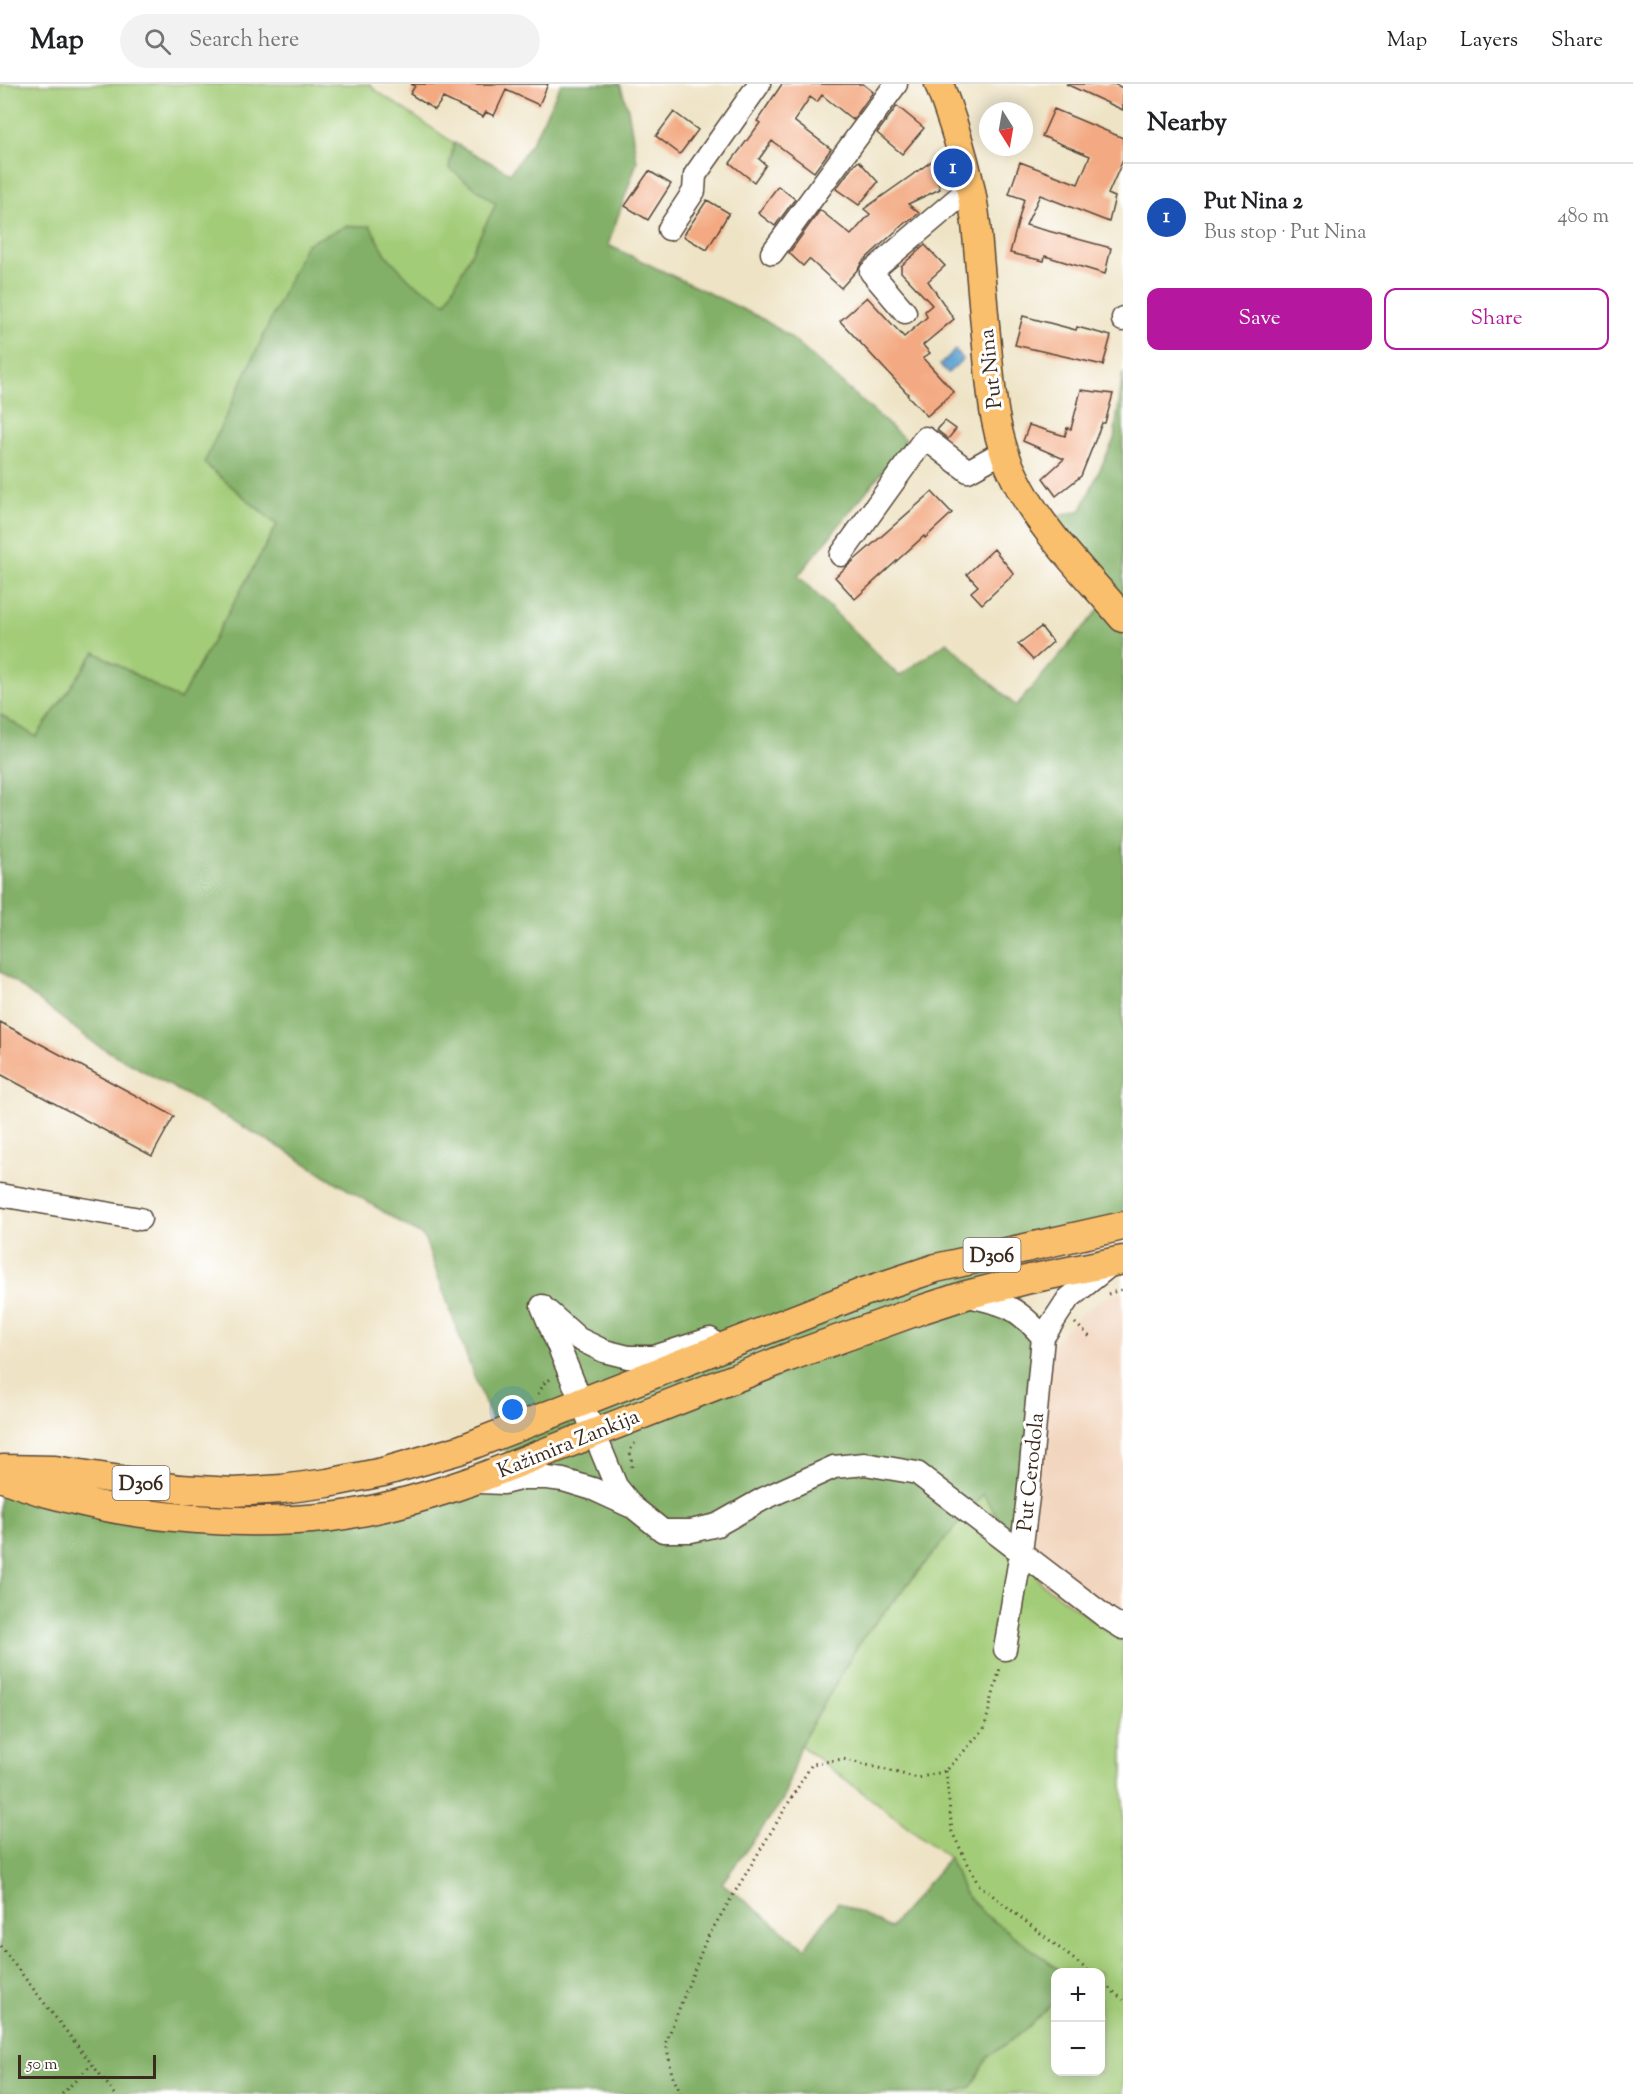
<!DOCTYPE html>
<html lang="en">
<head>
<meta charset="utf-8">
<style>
  :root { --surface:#fff; --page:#f2f2f2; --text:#202124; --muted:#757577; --line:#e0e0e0; --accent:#b5179e }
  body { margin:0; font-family:"Sorts Mill Goudy",serif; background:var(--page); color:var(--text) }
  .controls { position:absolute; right:18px; bottom:18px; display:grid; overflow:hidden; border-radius:12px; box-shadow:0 3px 15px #0003 }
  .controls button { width:54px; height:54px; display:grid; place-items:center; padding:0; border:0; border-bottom:2px solid var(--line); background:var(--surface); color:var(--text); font:30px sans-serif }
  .compass { position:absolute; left:979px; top:18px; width:54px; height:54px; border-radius:50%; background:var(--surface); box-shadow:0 3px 15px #0003; rotate:169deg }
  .scale { position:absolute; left:18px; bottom:15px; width:138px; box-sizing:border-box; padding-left:6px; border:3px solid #3b2a1e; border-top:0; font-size:16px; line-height:21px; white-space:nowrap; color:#3b2a1e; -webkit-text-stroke:4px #fff; paint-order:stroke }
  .you { position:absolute; left:513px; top:1326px; width:21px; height:21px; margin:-15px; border:4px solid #fff; border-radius:50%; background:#1a73e8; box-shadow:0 0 0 9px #1a73e833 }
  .badge { display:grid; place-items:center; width:39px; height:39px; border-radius:50%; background:var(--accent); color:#fff; font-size:20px; font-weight:700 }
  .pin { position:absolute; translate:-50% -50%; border:3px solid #fff; box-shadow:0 2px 6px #0006 }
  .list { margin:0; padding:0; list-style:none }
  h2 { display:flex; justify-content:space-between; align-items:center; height:78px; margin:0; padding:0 24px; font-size:26px }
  h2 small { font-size:20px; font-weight:400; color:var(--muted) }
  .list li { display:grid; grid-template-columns:39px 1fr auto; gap:18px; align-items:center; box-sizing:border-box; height:108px; padding:0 24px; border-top:2px solid var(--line) }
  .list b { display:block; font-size:22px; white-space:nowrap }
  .list p { margin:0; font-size:20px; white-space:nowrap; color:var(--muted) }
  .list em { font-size:20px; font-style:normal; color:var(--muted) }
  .actions { display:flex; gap:12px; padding:18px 24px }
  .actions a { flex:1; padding:14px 0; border:2px solid var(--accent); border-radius:12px; text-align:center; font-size:21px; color:var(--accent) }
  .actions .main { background:var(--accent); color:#fff }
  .icon { flex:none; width:33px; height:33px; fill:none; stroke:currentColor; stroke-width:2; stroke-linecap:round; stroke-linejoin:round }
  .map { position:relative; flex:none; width:1123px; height:2010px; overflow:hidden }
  header { display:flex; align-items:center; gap:36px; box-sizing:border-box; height:84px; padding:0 30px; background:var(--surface); border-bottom:2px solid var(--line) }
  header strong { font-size:28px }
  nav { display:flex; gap:33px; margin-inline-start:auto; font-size:21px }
  .search { width:420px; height:54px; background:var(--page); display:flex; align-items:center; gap:15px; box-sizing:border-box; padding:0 21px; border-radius:33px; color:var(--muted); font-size:22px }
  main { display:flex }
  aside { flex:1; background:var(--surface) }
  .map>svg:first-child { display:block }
  .built { fill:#f2d5be }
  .green { fill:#a3cc78; stroke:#6f7b4b; stroke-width:1.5 }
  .forest { fill:#82b068; stroke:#5e6d43; stroke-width:1.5 }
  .water { fill:#5ca0d1; stroke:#4c6578; stroke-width:1.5 }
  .building { fill:#f3a981 }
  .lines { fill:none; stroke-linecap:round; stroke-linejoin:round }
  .minor-casing { stroke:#564637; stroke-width:25 }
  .major-casing { stroke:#564637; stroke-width:31 }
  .path { stroke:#564637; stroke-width:3; stroke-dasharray:1.5 4.5; stroke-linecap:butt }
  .minor { stroke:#fff; stroke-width:22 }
  .major { stroke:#f9bf6d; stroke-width:28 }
  .labels { text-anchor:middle; stroke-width:6; stroke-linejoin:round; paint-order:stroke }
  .shield { fill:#fff; stroke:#766a62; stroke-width:1.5 }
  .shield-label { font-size:20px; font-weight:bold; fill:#3b2a1e }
  .street-label { font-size:21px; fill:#3b2a1e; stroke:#fff }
</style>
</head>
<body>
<header>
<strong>Map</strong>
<div class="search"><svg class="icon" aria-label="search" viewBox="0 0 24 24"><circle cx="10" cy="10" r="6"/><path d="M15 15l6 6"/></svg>Search here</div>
<nav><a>Map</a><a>Layers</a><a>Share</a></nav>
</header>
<main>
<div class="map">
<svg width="1123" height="2010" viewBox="0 0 1123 2010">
  <rect width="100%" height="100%" fill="#fff"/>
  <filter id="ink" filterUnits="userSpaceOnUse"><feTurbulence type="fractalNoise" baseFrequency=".0167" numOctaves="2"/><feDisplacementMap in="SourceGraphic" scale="12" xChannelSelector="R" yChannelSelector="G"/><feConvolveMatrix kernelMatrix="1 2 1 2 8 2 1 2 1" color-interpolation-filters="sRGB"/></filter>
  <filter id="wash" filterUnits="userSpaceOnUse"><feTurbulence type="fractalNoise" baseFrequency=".008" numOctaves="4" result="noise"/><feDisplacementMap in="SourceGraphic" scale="24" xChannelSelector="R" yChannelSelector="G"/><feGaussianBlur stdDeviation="1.35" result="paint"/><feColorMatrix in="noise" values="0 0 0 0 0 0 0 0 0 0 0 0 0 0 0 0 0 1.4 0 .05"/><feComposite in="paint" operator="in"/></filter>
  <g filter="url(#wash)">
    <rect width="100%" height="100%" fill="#eee3c5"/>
    <path class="built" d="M1123,1209V1558L1042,1500L1009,1449L1028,1413L1043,1270L1080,1231L1102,1215Z"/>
    <path class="green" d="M0,0H370L374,5L454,59L449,84L496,120L446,219L412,199L387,172L370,142L204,379L277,441L180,616L95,568L36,654L0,630Z
      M983,1410L1042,1500L1123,1558V2010H948L971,2003L987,1974L1026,1945L1055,1917L1056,1988H1100V1888H1062L984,1830L964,1808L949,1774L800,1661L861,1556Z"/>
    <path class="forest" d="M561,0H620L628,25L637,78L608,161L761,234L789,252L907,357L798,492L899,592L947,558L1016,622L1107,516L1042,437L1081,426L1114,355L1123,289V1134L995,1158L1043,1270L1028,1413L1008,1449L983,1410L861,1556L800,1661L783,1716L722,1799L805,1864L838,1818L890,1844L949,1774L964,1808L984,1830L1062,1888H1056L1055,1917L1026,1945L987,1974L971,2003L948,2010H0V1393L281,1437L512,1382L473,1290L424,1153L283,1065L97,961L0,887V630L36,653L95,568L180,616L277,441L204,379L306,160L346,142H370L387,172L412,198L446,219L496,120L449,84L454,59L510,89L532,58Z"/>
    <path class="water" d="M955,266L963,275L948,289L940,281Z"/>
    <g id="blocks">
      <path class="building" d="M411,0H548L539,21L506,6L494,32L486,28L483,33L443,14L435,26L410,10L415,2Z
        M782,0H863L873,8L853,36L822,11L817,18L810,13L794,37L831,65L814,88L772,57L759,75L766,81L754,98L730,79L760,39L757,37Z
        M1066,0H1114L1123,4V26Z
        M897,22L924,44L902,70L877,49Z
        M1054,25L1123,54V76L1108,110L1115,113L1109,138L1040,111L1026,141L1111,164L1105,190L1045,172L1044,177L1010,169L1024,115L1009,110L1020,78L1078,100L1090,72L1042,52Z
        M674,28L698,46L680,70L656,52Z
        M859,77L878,98L859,121L836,105L853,82Z
        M932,77L940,105L908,120L919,129L908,138L907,137L862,178L858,185L841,204L809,175L803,182L789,169L820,126L851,151L870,130L864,125Z
        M649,87L671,100L648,136L625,122Z
        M778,102L795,115L775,142L758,129Z
        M707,116L729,129L707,166L683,152Z
        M925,161L945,182L928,197L954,235L923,261L930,269L923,274L954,308L927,332L907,311L908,310L840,237L867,213L904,253L927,233L925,227L932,221L901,188V182Z
        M1023,232L1076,246L1077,243L1111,252L1103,281L1015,261Z
        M1081,306L1113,310L1105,339H1102L1081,392L1056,412L1043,394L1064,375L1023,357L1029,341L1065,352L1067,344L1071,345Z
        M945,337L956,345L948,355L937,346Z
        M932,408L952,429L925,454L924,452L855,515L835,493Z
        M994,465L1014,490L982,520L971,508L978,502L967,490Z
        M1041,543L1053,558L1033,576L1018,560Z
        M0,938L174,1032L152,1072L0,990Z"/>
    </g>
  </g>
  <g filter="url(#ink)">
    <use href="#blocks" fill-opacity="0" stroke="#564637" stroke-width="1.5"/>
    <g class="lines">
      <defs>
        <path id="minor" d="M669,145L694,107L695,91L759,0
          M772,169L896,0
          M905,228L871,188L971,103
          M1123,236V234
          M841,471L925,354L968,387L1004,367
          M0,1111L140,1135
          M968,1212C1006,1220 1017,1223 1043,1253
          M542,1222L616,1402L633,1423L663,1447H691L717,1441L763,1415L834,1383L865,1380L917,1389L1107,1534L1123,1544
          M545,1225L579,1255L604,1267L628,1273H654L710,1255
          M1043,1253L1068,1215L1114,1178
          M480,1398L503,1399L523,1394H547L563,1396L593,1405L630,1422
          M1005,1565L1021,1468L1028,1413L1043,1253"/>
        <path id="major" d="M939,0C956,45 971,92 976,140C980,181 983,222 987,262C991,307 994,353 1015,394C1041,447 1086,490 1123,534
          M3,1385L55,1386L180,1405L234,1408L282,1405L328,1399L383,1388L459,1366L864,1208L936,1184L1123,1142
          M0,1393C17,1399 34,1406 52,1410C140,1435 240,1443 331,1433C379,1427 426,1413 472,1397L789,1273L923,1225L966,1211L1030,1195L1123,1176"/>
      </defs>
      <use href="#minor" class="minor-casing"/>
      <use href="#major" class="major-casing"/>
      <path class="path" d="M1108,1210L1123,1205
        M1075,1239L1091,1254
        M538,1310L545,1298L551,1295
        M632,1383L630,1366L635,1359
        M946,1687L952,1748L978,1800L1090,1888
        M0,1862L115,2010
        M1100,1896L1123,1916
        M62,2010L91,1981
        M681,2010L672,1991L666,1958L706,1856L812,1680L843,1675L918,1694L946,1687L984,1645L1000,1584"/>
      <use href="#minor" class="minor"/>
      <use href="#major" class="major"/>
    </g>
  </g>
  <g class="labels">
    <g class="shield">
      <rect x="963.5" y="1154" width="57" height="34" rx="4.5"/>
      <rect x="112.5" y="1382" width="57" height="34" rx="4.5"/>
    </g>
    <g class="shield-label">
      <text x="992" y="1178">D306</text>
      <text x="141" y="1406">D306</text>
    </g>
    <g class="street-label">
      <text transform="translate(990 285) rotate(-96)" y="7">Put Nina</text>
      <text transform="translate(568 1359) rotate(-22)" y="7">Kažimira Zankija</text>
      <text transform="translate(1030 1388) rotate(-84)" y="7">Put Cerodola</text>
    </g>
  </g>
</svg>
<div class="controls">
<button>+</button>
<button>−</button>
</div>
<svg class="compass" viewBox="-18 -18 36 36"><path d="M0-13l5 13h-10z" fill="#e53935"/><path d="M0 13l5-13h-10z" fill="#757577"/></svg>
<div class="scale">50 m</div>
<div class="you"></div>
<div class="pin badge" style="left:953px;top:84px;background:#1a4fb4">1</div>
</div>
<aside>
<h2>Nearby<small></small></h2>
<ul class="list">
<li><span class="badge" style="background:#1a4fb4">1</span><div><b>Put Nina 2</b><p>Bus stop · Put Nina</p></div><em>480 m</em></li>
</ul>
<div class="actions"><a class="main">Save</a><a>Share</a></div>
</aside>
</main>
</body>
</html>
